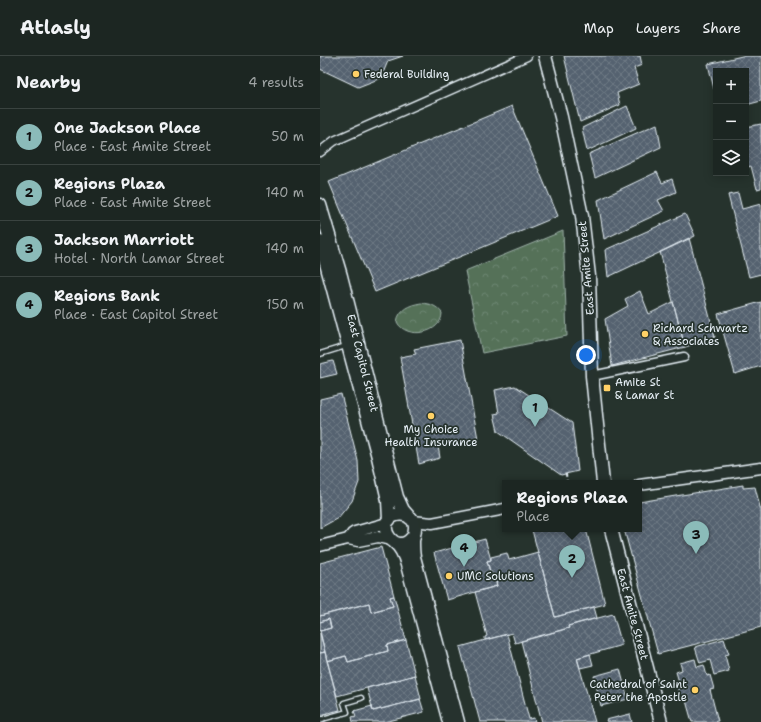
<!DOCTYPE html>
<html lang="en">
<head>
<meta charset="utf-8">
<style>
  :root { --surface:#1c2622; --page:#29322f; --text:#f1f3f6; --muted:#a0a5a5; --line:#3a4340; --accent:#8bbbb9 }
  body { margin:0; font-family:"Shantell Sans",sans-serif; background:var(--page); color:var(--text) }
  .controls { position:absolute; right:12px; top:12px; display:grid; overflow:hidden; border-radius:0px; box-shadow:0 2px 10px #0003 }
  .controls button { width:36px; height:36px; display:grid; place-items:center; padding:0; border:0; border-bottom:1px solid var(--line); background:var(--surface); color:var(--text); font:20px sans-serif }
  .you { position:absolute; left:266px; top:299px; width:14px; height:14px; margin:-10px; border:3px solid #fff; border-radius:50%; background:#1a73e8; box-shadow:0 0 0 6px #1a73e833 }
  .badge { display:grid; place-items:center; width:26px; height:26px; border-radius:50%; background:var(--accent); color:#111; font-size:13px; font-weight:700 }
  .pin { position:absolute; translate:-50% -33px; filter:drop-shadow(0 1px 2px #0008) }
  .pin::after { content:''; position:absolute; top:21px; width:14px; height:12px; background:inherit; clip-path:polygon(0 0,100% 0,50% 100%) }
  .popup { position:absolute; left:182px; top:424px; width:140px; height:52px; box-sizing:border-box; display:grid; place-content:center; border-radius:0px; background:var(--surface); filter:drop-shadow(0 1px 3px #0005); font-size:13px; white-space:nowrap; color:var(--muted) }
  .popup b { font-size:15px; color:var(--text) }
  .popup::after { content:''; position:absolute; left:50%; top:100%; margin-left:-8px; border:8px solid transparent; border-top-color:var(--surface) }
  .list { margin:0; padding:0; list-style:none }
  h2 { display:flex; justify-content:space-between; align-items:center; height:52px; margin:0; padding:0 16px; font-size:17px }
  h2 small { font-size:13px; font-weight:400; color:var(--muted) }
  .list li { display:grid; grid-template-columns:26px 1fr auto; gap:12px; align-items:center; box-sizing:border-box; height:56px; padding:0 16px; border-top:1px solid var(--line) }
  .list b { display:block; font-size:15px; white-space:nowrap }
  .list p { margin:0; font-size:13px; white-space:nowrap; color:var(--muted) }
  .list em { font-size:13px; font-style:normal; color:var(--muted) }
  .icon { flex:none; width:22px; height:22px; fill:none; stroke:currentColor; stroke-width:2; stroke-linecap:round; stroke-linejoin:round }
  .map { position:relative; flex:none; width:441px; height:666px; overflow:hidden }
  header { display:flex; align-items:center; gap:24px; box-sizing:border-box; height:56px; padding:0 20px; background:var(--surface); border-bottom:1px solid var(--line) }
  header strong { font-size:19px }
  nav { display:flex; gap:22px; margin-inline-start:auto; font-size:14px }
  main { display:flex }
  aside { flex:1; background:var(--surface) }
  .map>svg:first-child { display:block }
  .forest { fill:url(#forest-crowns); stroke:#9eb1a8 }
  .building { fill:url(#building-cross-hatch); stroke:#e8f1f8 }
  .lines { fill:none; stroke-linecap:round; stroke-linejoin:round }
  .service-casing { stroke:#e8f1f8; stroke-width:7 }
  .minor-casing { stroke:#e8f1f8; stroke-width:11 }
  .tertiary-casing { stroke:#e8f1f8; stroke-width:13 }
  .secondary-casing { stroke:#e8f1f8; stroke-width:15 }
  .path { stroke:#e8f1f8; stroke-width:2; stroke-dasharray:3 3; stroke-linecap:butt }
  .service { stroke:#26332d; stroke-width:4 }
  .minor { stroke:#26332d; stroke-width:8 }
  .tertiary { stroke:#26332d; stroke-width:10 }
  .secondary { stroke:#26332d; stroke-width:12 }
  .poi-dot { fill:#ffd166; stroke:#26332d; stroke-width:1.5 }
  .labels { text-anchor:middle; stroke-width:3.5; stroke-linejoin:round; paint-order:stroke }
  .poi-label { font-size:11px; fill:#e8f1f8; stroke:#26332d; text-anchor:start }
  .street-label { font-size:11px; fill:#e8f1f8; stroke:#26332d }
</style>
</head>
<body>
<header>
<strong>Atlasly</strong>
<nav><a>Map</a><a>Layers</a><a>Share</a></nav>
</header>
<main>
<aside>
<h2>Nearby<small>4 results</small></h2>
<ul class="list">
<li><span class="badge">1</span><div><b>One Jackson Place</b><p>Place · East Amite Street</p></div><em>50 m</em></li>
<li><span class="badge">2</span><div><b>Regions Plaza</b><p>Place · East Amite Street</p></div><em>140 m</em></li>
<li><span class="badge">3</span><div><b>Jackson Marriott</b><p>Hotel · North Lamar Street</p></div><em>140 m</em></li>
<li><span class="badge">4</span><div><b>Regions Bank</b><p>Place · East Capitol Street</p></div><em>150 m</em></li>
</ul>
</aside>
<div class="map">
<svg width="441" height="666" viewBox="0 0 441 666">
  <defs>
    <pattern id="forest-crowns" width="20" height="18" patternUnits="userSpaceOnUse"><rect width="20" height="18" fill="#547159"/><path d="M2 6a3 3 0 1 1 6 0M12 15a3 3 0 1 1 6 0" fill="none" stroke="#6d8672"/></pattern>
    <pattern id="building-cross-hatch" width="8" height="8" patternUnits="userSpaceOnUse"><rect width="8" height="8" fill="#54626f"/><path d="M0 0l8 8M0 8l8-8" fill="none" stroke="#6d7984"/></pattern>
  </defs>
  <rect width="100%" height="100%" fill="#26332d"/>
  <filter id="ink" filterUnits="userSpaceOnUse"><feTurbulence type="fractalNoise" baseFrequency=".025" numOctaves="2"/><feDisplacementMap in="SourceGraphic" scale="8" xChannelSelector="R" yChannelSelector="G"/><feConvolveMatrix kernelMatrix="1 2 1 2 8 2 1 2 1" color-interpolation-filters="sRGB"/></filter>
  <g filter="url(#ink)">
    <path class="forest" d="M243,175L247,280L162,297L145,215Z
      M101,247C110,248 116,249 122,257C122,278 86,284 77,266C79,253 89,249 101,247Z"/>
    <path class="building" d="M0,0H83L68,5L61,22L38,31L0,13Z
      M244,0H320L322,9L314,12L319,28L297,37L300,49L260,66Z
      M422,0H441V45L426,49V15H396V33H394L388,8Z
      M192,50L238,160L55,236L9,126Z
      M307,50L316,72L267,95L262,72Z
      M337,68L341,91L275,122L269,98Z
      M441,68V132L437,133L431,110L426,112V71Z
      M337,116L342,127L352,123L356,136L338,144L344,155L284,183L278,144Z
      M418,137L422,153L441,148V218L429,221L408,139Z
      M365,158L375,180L288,221L285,194Z
      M369,182L395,281L365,291L340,196Z
      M320,235L329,258L353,246L365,291L292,310L285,263L308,250L305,243Z
      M441,246V310L415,318L398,258Z
      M140,284L158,383L118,390L120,402L99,408L80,301L96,298L94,293Z
      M13,305L17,318L0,322V308Z
      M195,330L252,367L258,415L241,419L178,375L174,358L179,357L175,334Z
      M21,338L38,405L39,426L32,445L18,462L0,472V343Z
      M423,429V432L435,431L441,455V571L338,598L304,473H319V446Z
      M216,473H266L285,548L235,561L212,474Z
      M165,483L171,504L167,505L171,519L174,518L177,530L127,544L114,497Z
      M61,491L74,540L70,541L73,550L51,556L49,547L0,560V507Z
      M218,496L235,561L274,551L277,562L248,570L249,572L195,587L192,577L165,584V581L167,580L155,536L177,530L174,518L171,519L167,505L171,504V501L187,497L189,504Z
      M74,540L86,584L67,589L68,595L28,606L26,600L7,605L0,575L11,572L9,563L0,566V560L49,547L51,556L73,550L70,541Z
      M293,558L302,589L257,602L275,666H222L201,585L249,572L248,570Z
      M9,563L11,572L0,575V566Z
      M0,577L5,596L0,597Z
      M187,578L209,663L214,662L215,666H160L140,591Z
      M404,583L409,598L405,599L409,615L394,619L390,604L380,607L375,591Z
      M86,584L95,619L17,640L7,605L26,600L28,606L68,595L67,589Z
      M5,596L20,654L0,659V597Z
      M270,598L273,609L260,612L257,602Z
      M375,603L377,611L384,609L387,620L390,619L394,633L390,634L398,665L393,666H372L365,641L360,642L357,630L360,629L356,616L362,614L360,607Z
      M300,613L308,643L281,650L274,620Z
      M95,619L101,643L53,655L47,632Z
      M100,643L104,656L65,666H33L32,661L36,660L34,655L52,650L53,655Z
      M310,658L312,666H287L286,664Z"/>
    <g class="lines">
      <defs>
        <path id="service" d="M0,298L26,290
          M6,662L27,656L24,647L41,642
          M0,663H3"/>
        <path id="minor" d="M0,96L14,85L207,0
          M272,320L364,301"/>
        <path id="tertiary" d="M319,429L441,412
          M93,465L112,467L185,453
          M28,483L32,478L35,476L67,467
          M0,490L28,483L38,485L58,481L71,484"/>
        <path id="secondary" d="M225,0L241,61L262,160L269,220L272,320L283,427
          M0,149L21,220L77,441L83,454L90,462
          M0,185L58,401L68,444L69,464
          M291,473L341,666
          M94,479C78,505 51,467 76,459C81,458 87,459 91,462C98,469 94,477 93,485C93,490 93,496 94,501L138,666
          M74,486C82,492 85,501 87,509L129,666"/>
      </defs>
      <use href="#service" class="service-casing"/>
      <use href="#minor" class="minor-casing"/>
      <use href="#tertiary" class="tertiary-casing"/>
      <use href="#secondary" class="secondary-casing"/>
      <path class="path" d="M246,418L247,427"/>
      <use href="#service" class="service"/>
      <use href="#minor" class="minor"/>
      <use href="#tertiary" class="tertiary"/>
      <use href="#secondary" class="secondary"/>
    </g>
  </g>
  <g class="poi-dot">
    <circle cx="36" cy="18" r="4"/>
    <circle cx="325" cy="278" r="4"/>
    <rect x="283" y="328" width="8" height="8" rx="2"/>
    <circle cx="111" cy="360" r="4"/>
    <circle cx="129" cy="520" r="4"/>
    <circle cx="375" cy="634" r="4"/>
  </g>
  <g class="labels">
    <g class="poi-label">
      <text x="44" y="22">Federal Building</text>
      <text x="333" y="276">Richard Schwartz<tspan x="333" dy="13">&amp; Associates</tspan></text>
      <text x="295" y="330">Amite St<tspan x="295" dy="13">&amp; Lamar St</tspan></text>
      <text x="111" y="377" text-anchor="middle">My Choice<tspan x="111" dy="13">Health Insurance</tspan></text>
      <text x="137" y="524">UMC Solutions</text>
      <text x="367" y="632" text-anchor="end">Cathedral of Saint<tspan x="367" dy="13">Peter the Apostle</tspan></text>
    </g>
    <g class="street-label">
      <text transform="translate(266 212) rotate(-95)" y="4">East Amite Street</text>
      <text transform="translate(43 307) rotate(76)" y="4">East Capitol Street</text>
      <text transform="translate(313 558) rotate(75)" y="4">East Amite Street</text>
    </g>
  </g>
</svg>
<div class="controls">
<button>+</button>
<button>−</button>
<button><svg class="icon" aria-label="layers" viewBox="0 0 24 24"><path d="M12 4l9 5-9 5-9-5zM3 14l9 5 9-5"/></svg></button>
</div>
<div class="you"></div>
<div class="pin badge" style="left:215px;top:371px">1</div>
<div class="pin badge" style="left:252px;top:522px">2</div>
<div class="popup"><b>Regions Plaza</b>Place</div>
<div class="pin badge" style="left:376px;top:498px">3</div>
<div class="pin badge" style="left:144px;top:511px">4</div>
</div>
</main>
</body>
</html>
